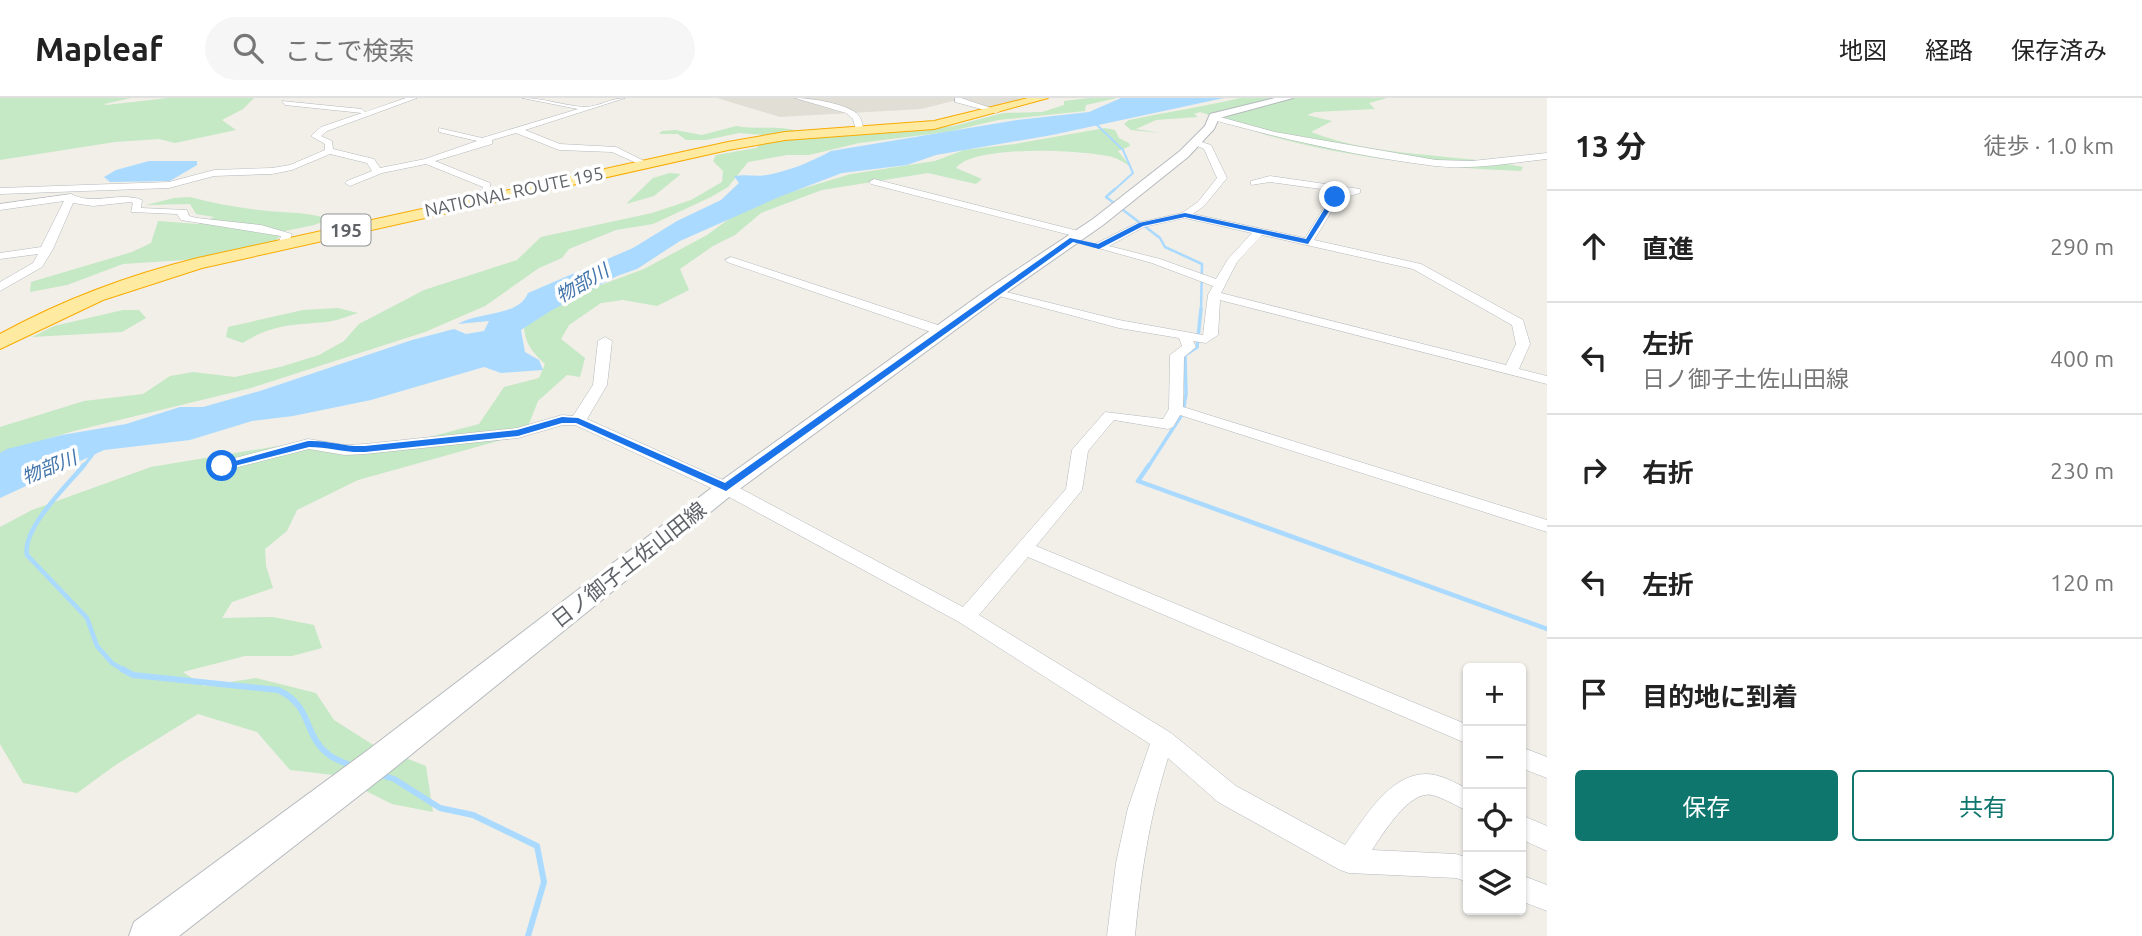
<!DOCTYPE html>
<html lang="ja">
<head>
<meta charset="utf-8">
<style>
  :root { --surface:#fff; --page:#f6f6f6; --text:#222; --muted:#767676; --line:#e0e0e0; --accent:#0f766e }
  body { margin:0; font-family:Ubuntu,"Noto Sans JP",sans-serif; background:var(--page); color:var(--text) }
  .controls { position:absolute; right:21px; bottom:21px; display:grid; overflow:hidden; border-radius:7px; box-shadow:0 2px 5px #0004 }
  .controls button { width:63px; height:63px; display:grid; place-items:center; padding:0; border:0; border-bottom:2px solid var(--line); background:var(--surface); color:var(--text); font:35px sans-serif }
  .stop { position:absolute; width:21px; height:21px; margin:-16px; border:5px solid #1a73e8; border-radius:50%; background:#fff }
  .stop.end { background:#1a73e8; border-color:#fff; box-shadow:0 2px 7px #0008 }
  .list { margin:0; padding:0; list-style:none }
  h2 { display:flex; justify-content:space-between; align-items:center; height:91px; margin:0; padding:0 28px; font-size:30px }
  h2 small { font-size:23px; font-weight:400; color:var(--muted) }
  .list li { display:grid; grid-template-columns:46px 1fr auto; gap:21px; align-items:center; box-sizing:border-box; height:112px; padding:0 28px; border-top:2px solid var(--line) }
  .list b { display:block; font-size:26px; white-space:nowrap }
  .list p { margin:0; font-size:23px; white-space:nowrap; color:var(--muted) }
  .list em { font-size:23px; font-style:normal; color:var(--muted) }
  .actions { display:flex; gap:14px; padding:21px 28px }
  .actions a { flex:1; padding:16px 0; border:2px solid var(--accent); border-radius:7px; text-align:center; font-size:24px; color:var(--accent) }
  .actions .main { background:var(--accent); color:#fff }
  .icon { flex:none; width:38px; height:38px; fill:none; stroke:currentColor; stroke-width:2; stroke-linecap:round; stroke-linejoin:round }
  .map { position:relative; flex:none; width:1547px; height:838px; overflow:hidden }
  header { display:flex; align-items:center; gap:42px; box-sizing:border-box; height:98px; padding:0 35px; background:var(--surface); border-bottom:2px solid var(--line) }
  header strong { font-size:33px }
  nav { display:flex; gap:38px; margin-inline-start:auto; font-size:24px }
  .search { width:490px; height:63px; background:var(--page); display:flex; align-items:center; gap:18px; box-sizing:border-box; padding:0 24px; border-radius:38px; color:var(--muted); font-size:26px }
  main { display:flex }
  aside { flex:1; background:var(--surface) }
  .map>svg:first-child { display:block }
  .education { fill:#e1ded6 }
  .green { fill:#c5e8c5 }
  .water { fill:#aadaff }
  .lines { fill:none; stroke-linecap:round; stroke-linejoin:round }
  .stream-far4 { stroke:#aadaff; stroke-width:2 }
  .stream-far3 { stroke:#aadaff; stroke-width:2.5 }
  .stream-far2 { stroke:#aadaff; stroke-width:3.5 }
  .stream-far1 { stroke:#aadaff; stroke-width:4.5 }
  .stream { stroke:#aadaff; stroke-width:6 }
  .minor-casing { stroke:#b5b8bc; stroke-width:1 }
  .secondary-casing { stroke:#b6babf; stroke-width:2 }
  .trunk-casing { stroke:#f9ab00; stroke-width:2 }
  .minor { fill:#fff; fill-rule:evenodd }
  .secondary { fill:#fff; fill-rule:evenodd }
  .trunk { fill:#feeaa1; fill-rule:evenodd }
  .route { fill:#1a73e8 }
  .labels { text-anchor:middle; stroke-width:7; stroke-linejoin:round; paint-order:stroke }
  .far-street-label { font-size:18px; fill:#5f6368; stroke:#fff }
  .shield { fill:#fff; stroke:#8f9295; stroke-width:2 }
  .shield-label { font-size:19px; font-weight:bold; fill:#5f6368 }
  .far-water-label { font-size:19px; font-style:italic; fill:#4174aa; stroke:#fff }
  .street-label { font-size:21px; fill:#5f6368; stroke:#fff }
</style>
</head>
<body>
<header>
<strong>Mapleaf</strong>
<div class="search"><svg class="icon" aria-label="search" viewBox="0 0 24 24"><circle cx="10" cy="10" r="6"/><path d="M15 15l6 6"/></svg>ここで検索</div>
<nav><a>地図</a><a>経路</a><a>保存済み</a></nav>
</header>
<main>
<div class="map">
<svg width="1547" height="838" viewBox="0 0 1547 838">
  <rect width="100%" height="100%" fill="#f1efe8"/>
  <path class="education" d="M717,0H1021L996,12L957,2L921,11L780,19Z"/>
  <path class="green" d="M0,0H131L104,6L106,7L168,0H254L243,11L222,22L236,32L175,45L159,41L115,44L0,62Z
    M1089,0H1117L1086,7L1085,13L998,22L947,34L859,45L809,57H787L748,64L728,89L711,99L653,126L616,132L569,151L562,160L539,170L485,208L425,234L251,290L74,333L27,347L0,360V329L84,303L143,296L170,278L193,274L235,279L280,269L319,257L344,243L359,226L424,192L517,162L541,139L652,115L691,102L722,84L723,73L713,63L716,57L756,50L764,43L904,34L954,28L1003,15L1042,14L1064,7V3Z
    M1240,0H1387L1369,5L1375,11L1315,14L1307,17L1332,23L1311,34C1379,60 1453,55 1523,69L1521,73C1437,70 1348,60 1266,37C1244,30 1222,21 1200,14L1194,16L1198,19L1156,22L1136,31L1161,35L1131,32L1124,26L1129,22C1166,14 1203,9 1240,0Z
    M736,28C757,32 778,27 798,33L763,37L739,35L706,42H686L678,36H659L662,33L675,32L702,37Z
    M1105,30L1115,32L1119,40L1129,45L1130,48L1118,53L1131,69C1125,65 1119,61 1112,59C1083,52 974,46 956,70L982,81L976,86L928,75L822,92L761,115L735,137L713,148L680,171L689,192L657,208L623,202L601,205L569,227L561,241L585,260L580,279L567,277L538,303L527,331L498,343L358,382L297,412L287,433L265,451L266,468L273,490L232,504L222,520L273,519L314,527L322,550L292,558H245L183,574L204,588L256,580L316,595L334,622L375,648L426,668L433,714L392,706L334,677L290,672L257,634L198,616L117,666L77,695L23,685L0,646V429L32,412L151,369L314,342L372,354L479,326L504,289L539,280L545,266C531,253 524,244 524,225L582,194L644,171L707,137L740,113L791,94L851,76L935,63L964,52L1015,46Z
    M670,75L681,76L654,98L626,106L653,80Z
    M190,99C219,107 251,112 282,114C299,115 313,116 330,121L314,127L285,133L275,143L247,152L199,161L123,166L67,187L30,194L31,184L132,154L151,145L158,123L198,126L214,119L196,116L190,106L146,107L174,100Z
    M338,210L358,215C348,218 337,223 326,224C293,227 272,226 243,245L226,239L228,229L303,212Z
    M123,212H139L146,220L122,234L32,239L54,228Z"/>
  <path class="water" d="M1121,0H1224L1052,37L936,57L907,67L842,75L779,99L680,143L637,171L617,178L552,212L521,232L525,254L539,262L543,272L501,275L484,269L371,302L293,318L252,323L190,342L104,352L0,400V355L7,351L62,337L126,326L180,309H203L260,293L412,242L454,231L466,236L484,233L489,223L458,226C478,213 519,219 528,195L633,150L677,123L721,102L739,85L734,78C746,76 756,79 767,77C789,73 811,64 831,53L1017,22L1089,14Z
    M149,63H197V67L170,83L110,84L104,79L116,72Z"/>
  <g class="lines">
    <path class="stream-far4" d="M1094,24L1123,52L1133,75L1113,93"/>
    <path class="stream-far3" d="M1115,91L1106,99L1160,140L1165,149L1202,166L1201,212"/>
    <path class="stream-far2" d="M83,369L93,356
      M1148,369L1183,315L1186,296L1185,257L1197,249L1201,211"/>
    <path class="stream-far1" d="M84,367C67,388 22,430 27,457L87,520L97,548L112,565L125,573
      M1149,367L1138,383L1547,531"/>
    <path class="stream" d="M122,571L133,577L278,592C313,608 303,637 328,656C335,662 344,665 353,668
      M381,677L394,681L440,710L473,717L537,748L544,784L528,838"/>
    <defs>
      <path id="minor" d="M406,0H417L327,33L321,38L332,43L333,51L374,61L380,70L425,61L477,43L439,34V30L482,40L578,11L522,0C544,0 565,8 585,9C598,9 611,0 625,0L525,32L560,46L616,49L648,65L641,67L612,54L559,52L516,35L492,42V46L435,63L490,85L491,94L466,107L463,106V102L483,91V89L426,66L382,75L350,88L345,85L347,83L372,73L367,65L330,56L292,72L272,76L214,78L169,90L0,96V90L169,84L214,72L272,70L290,67L325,52V46L311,38L321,29L362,15L285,7L282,3L362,11L365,14Z
        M795,0C810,0 851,6 859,18C862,22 863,29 864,34L857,36L853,21L846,15Z
        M955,0H961L1000,13L996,15L955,4Z
        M1213,17L1275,34L1436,62L1472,63L1547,55V61C1510,65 1472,72 1435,68C1361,59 1282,41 1210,21Z
        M1195,42L1211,47L1227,80L1204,108L1193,116L1305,140L1332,97L1343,94L1270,84L1251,87V83L1270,78L1360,91V95L1339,101L1314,142L1421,166L1523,222L1530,246L1519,271L1547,278V286L1220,202L1218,237L1206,245L1193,243L1196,249L1184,259L1183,309L1547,422V434L1180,317L1173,329L1168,331L1114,322L1088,353L1082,392L1036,448L1468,627V646L1028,459L979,517L1171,635L1236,688L1345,747C1364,721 1389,676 1426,676C1440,676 1456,685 1468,691V713C1456,708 1444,700 1432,697C1409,692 1383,736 1372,752L1456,756L1468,760V784L1456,780L1349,775L1340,772L1218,704L1168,660C1149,721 1141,775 1135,838H1107L1116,765L1128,710L1150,646L959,524L720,394L575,327H563L518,340L365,356L345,357L309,351L222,373L214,368L216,365L308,341L345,347L365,346L517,330L562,317L573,318L593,287L598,243L605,239L612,243L607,287L587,321L732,386L963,509L1066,391L1072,352L1105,314L1163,321L1169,311L1170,257L1182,248L1179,240L1119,230L988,195L994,191L1119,222L1203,237L1208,197L1213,188L1152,165L1091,148L1137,125L1182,115L1198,104L1217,80L1204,51L1191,45ZM1185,120L1252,135L1228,161L1216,181L1160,161L1109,148L1144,129ZM1262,137L1413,171L1512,227L1516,246L1506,267L1221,195L1237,164Z
        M874,81L1082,134L1083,136L1078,139L871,86L869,84Z
        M71,96C93,108 119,93 142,102L141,110L187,112L189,118L197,120L261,127L292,136L287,148L283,149L278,146L281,138L181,122L177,116L131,114L133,105L130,104L93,108L73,105L53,151L42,169L0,193V184L33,165L38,156L0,161V155L41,149L64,103L0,112V106Z
        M731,159L947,230L948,233L942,237L937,236L727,164L725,162Z
        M1521,649L1547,659V680L1521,670Z
        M1521,717L1547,728V753L1521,741Z
        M1521,777L1547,787V813L1521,803Z"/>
      <path id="secondary" d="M1275,0H1293L1219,20L1214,31L1188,59L1103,127L1000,199L734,395L392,672L179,838H129L134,824L368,652L718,385L988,191L1093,121L1180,53L1205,28L1210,16Z"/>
      <path id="trunk" d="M1028,0H1048L934,31L785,42L728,52L202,170L103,202L0,251V236C62,202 129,177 198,160L728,44L785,34L934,23Z"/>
    </defs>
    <use href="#minor" class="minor-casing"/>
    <use href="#secondary" class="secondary-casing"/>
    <use href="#trunk" class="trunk-casing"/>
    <use href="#minor" class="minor"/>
    <use href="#secondary" class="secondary"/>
    <use href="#trunk" class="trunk"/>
  </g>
  <path class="route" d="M1333,97L1338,99L1308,146L1185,119L1143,128L1099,151L1073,144L726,393L576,325H562L518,338L365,354C345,355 328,349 309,349L222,371L217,368L308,343C328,342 345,349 365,348L517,332L562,319L578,320L725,385L1070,140L1098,146L1139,125L1185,115L1306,141Z"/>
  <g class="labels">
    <g class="far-street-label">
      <text transform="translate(514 94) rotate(-12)" y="6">NATIONAL ROUTE 195</text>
    </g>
    <rect class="shield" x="321.5" y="116.5" width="49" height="31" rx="5"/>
    <g class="shield-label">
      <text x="346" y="139">195</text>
    </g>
    <g class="far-water-label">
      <text transform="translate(582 185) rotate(-30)" y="7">物部川</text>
      <text transform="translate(49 369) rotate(-22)" y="7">物部川</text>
    </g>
    <g class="street-label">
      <text transform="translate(629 467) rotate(-38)" y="7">日ノ御子土佐山田線</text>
    </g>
  </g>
</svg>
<div class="controls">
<button>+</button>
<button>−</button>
<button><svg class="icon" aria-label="locate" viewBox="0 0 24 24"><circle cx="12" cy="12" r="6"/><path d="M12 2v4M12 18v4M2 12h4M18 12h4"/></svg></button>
<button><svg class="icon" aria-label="layers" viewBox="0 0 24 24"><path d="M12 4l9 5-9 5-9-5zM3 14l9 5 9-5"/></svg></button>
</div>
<div class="stop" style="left:222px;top:368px"></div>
<div class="stop end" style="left:1335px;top:99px"></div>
</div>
<aside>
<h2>13 分<small>徒歩 · 1.0 km</small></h2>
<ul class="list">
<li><svg class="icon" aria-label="ahead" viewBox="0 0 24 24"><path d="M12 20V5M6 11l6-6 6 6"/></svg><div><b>直進</b></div><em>290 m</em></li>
<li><svg class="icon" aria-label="left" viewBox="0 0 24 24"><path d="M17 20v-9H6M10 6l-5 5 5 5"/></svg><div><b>左折</b><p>日ノ御子土佐山田線</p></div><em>400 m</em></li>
<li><svg class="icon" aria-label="right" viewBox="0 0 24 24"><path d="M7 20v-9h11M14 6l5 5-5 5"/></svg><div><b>右折</b></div><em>230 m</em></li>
<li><svg class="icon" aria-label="left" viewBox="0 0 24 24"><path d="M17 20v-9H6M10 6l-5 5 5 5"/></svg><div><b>左折</b></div><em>120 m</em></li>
<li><svg class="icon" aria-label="arrive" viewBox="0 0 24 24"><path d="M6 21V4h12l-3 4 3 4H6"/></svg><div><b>目的地に到着</b></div></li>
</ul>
<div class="actions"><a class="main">保存</a><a>共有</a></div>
</aside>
</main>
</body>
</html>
